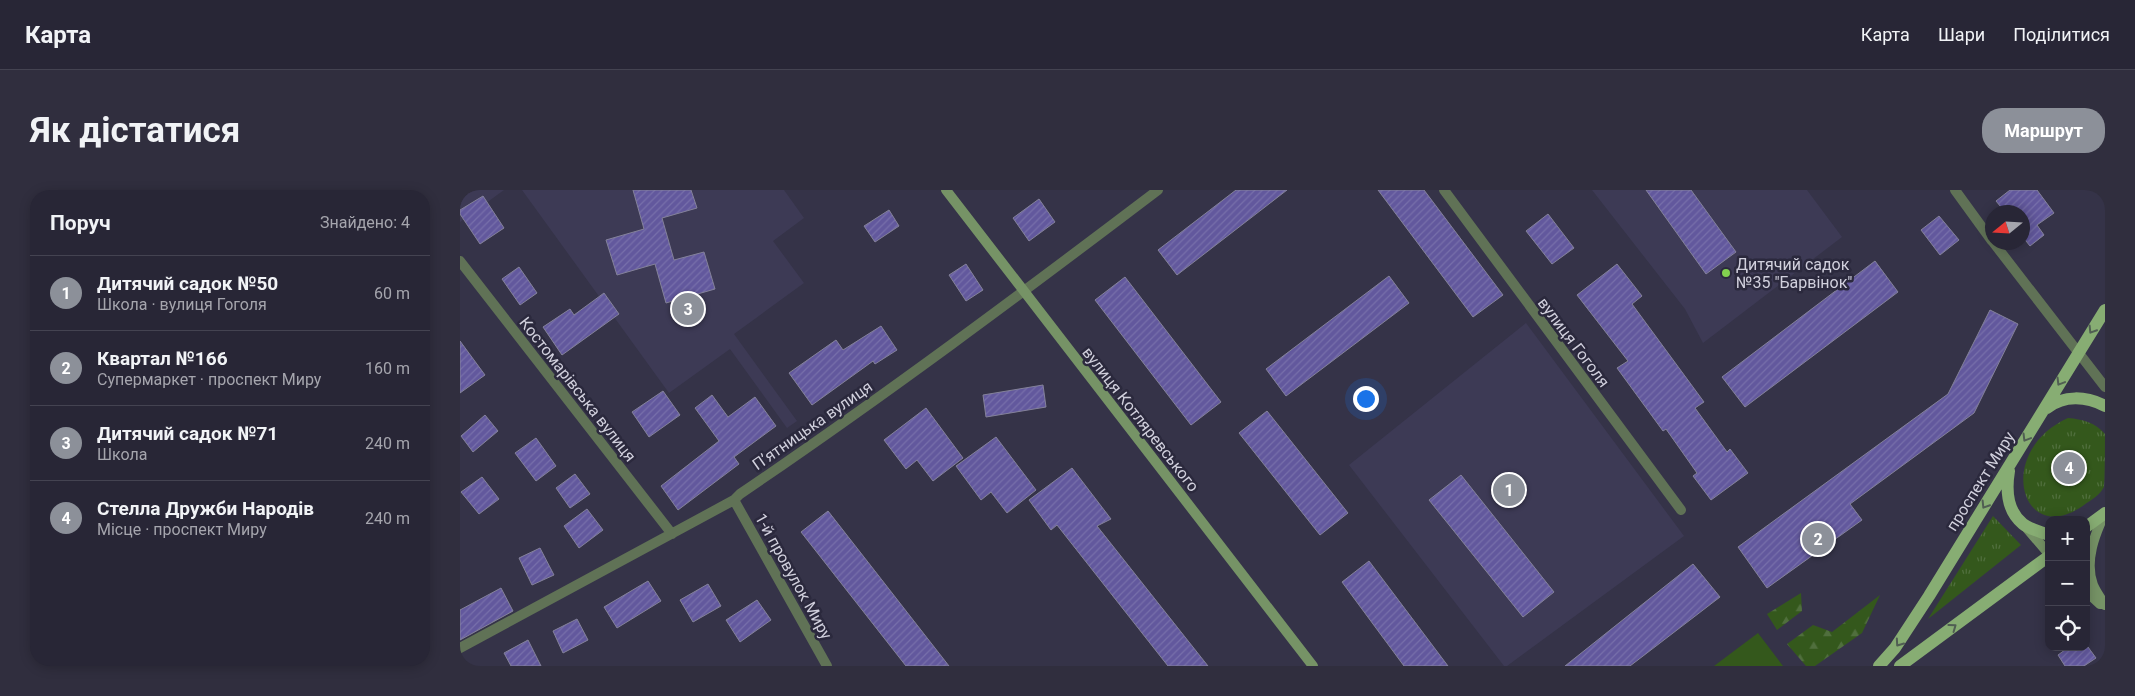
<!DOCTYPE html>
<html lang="uk">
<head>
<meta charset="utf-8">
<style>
  :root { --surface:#282636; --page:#302e3e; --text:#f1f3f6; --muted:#a5a5ad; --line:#444351; --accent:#8c9099 }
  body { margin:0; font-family:Roboto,sans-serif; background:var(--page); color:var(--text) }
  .controls { position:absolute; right:15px; bottom:15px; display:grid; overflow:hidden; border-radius:10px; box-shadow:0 2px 12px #0003 }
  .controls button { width:45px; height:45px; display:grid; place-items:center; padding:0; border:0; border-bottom:1px solid var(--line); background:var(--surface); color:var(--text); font:25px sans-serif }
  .compass { position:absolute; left:1525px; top:15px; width:45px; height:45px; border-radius:50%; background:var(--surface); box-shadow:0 2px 12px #0003; rotate:252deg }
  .you { position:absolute; left:905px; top:208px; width:18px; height:18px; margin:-12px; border:4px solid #fff; border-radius:50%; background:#1a73e8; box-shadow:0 0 0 8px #1a73e833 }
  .badge { display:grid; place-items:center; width:32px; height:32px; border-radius:50%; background:var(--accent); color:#fff; font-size:16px; font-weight:700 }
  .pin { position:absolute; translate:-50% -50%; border:2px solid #fff; box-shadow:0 1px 5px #0006 }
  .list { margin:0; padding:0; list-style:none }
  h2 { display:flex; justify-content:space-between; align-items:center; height:65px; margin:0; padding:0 20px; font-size:21px }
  h2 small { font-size:16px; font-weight:400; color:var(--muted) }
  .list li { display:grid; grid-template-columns:32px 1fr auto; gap:15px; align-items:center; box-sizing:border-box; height:75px; padding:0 20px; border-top:1px solid var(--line) }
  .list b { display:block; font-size:19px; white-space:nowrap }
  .list p { margin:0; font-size:16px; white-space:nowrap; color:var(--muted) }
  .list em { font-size:16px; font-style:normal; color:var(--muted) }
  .icon { flex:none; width:28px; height:28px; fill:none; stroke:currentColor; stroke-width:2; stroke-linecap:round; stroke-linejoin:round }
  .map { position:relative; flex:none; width:1645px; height:476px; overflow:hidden; border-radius:20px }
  header { display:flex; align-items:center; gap:30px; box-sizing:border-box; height:70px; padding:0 25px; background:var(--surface); border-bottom:1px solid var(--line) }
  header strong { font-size:24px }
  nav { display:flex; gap:28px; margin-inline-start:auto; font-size:18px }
  .intro { display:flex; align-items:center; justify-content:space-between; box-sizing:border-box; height:120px; padding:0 30px }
  h1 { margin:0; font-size:35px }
  .button { padding:12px 22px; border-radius:20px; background:var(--accent); color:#fff; font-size:18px; font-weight:700 }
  main { display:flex; gap:30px; padding:0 30px }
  aside { flex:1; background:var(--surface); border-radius:20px; box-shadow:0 2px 12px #0003 }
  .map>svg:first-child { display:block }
  .built { fill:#3d3a55 }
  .grass { fill:url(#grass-tufts) }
  .forest { fill:url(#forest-firs) }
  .green { fill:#34581c }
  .building { fill:url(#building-hatch); stroke:#84829a }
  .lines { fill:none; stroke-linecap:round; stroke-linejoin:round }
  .street { stroke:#607256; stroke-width:10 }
  .secondary { stroke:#769366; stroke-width:10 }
  .primary { stroke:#87ad73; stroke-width:12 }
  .oneway { stroke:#505e53 }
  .poi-dot { fill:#82d04f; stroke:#2b293d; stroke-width:2 }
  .labels { text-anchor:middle; stroke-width:5; stroke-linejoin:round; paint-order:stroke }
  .poi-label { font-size:16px; fill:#d1d0dd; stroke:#2b293d; text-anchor:start }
  .street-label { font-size:16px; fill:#d1d0dd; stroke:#2b293d }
</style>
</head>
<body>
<header>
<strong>Карта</strong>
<nav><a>Карта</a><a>Шари</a><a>Поділитися</a></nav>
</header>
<div class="intro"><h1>Як дістатися</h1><a class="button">Маршрут</a></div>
<main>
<aside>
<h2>Поруч<small>Знайдено: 4</small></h2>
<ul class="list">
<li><span class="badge">1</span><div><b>Дитячий садок №50</b><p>Школа · вулиця Гоголя</p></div><em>60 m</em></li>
<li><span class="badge">2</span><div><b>Квартал №166</b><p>Супермаркет · проспект Миру</p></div><em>160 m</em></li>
<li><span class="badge">3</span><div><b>Дитячий садок №71</b><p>Школа</p></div><em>240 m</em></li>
<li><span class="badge">4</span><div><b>Стелла Дружби Народiв</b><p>Місце · проспект Миру</p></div><em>240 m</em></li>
</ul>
</aside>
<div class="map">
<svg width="1645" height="476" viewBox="0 0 1645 476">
  <defs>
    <pattern id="grass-tufts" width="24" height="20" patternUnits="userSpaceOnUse" patternTransform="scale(1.25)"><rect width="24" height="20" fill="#34581c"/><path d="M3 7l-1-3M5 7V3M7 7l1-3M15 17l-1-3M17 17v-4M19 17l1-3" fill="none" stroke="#506f3d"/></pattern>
    <pattern id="forest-firs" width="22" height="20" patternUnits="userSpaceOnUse" patternTransform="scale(1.25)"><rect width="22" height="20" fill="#34581c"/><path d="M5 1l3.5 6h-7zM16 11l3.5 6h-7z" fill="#506f3d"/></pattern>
    <pattern id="building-hatch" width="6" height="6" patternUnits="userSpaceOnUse" patternTransform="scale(1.25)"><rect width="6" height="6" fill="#62589d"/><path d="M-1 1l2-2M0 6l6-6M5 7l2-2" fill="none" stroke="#776faa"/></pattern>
  </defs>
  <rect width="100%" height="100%" fill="#353348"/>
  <path class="built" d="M0,0H44L0,32Z
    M62,0H324L344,28L313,51L344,93L274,144L337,231L327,238L270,159L209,203Z
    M1132,0H1347L1382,47L1243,153L1225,119Z
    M1066,133L1224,346L1047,476H1044L889,275Z"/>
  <path class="grass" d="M1608,228C1622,229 1636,233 1645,244C1645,255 1645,289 1644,297C1640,305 1631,310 1624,315C1562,360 1533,262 1608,228Z
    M1533,326L1561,355L1468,429Z"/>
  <path class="forest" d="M1341,403L1342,421L1317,440L1307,424Z
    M1420,405L1402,443L1355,476H1346L1327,454L1353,435L1372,442Z"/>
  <path class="green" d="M1298,443L1323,476H1254Z"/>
  <path class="building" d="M173,0H231L237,18L202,28L214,70L244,62L255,99L206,113L195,74L157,85L146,50L184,39Z
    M776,0H827L717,85L698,60Z
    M918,0H964L1043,105L1013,127Z
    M1186,0H1231L1276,62L1246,84Z
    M1550,0H1577L1594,23L1577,35L1584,45L1570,56L1562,46V22H1545L1536,11Z
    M23,6L44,38L20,54L0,24V20Z
    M579,9L595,32L569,51L553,28Z
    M429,20L439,36L415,52L404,36Z
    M1088,24L1114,58L1092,74L1066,41Z
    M1479,26L1499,50L1480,65L1461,40Z
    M1415,71L1438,102L1285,217L1262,187Z
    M506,74L523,100L506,111L489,85Z
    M1157,74L1182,106L1172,114L1244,212L1235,218L1267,262L1270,259L1288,283L1251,310L1233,286L1237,283L1206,239L1203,241L1157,178L1168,171L1117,105Z
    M59,77L77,103L60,115L42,89Z
    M929,86L949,113L826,206L806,179Z
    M665,87L761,212L731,235L635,110Z
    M144,103L159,124L102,165L83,137L110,119L114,125Z
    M1530,120L1558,134L1514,223L1390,314L1402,330L1307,398L1278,357L1488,204Z
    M421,136L437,160L415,174L413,171L352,215L329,183L376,150L383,160Z
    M0,151L25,185L0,203Z
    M583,195L586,217L526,227L523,205Z
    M203,201L220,225L189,247L172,222Z
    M252,205L268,227L295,207L316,236L274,267L279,274L218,320L201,296L259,251L235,218Z
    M466,218L503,268L473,291L457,270L446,279L424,250Z
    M807,221L888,323L860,345L779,243Z
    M25,225L38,241L13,262L1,246Z
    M536,247L576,300L547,323L531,302L521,310L496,276Z
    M76,248L96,276L76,291L55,263Z
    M612,278L651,329L637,336L748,476H708L597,335L591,340L569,310Z
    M115,284L130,304L110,318L96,298Z
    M1001,285L1094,402L1063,427L969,310Z
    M22,287L39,309L19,324L1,302Z
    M127,319L143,340L119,358L104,336Z
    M368,321L411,376L489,476H446L341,342Z
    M80,358L94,385L72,395L59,368Z
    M909,371L988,476H944L882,392Z
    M1233,374L1260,407L1170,476H1105Z
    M188,391L201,411L157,438L144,417Z
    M248,394L261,416L233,432L220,410Z
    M41,398L53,421L0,450V420Z
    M297,410L311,430L280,452L266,430Z
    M117,429L128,450L103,463L93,441Z
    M68,450L81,476H51L44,463Z
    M1609,457H1628L1636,468L1624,476H1605L1598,465Z"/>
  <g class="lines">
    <path class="street" d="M984,0L1221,320
      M1495,0L1532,51
      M1533,52L1645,197
      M0,71L212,344
      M274,310L367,476
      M0,458L274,310L280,304C423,207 561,104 698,0"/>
    <path class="secondary" d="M486,0L853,476
      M1645,323C1635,344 1624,371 1633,395C1636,402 1641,409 1645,415
      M1565,336L1589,364
      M1626,401L1640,414"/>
    <path class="primary" d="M1587,218C1604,205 1626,206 1645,216
      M1549,281C1546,299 1547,321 1563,334C1569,339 1581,342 1589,345
      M1626,337L1645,323
      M1419,476L1435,458L1469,406L1645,120
      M1440,476L1589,366"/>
  </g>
  <defs><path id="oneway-chevron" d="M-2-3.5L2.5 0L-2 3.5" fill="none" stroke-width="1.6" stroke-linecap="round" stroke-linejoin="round" transform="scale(1.25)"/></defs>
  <g class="oneway">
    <use href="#oneway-chevron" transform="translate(1632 140) rotate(122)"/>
    <use href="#oneway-chevron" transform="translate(1600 192) rotate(121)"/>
    <use href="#oneway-chevron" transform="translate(1566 248) rotate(121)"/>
    <use href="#oneway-chevron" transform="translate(1525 315) rotate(122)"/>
    <use href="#oneway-chevron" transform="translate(1493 437) rotate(-36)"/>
    <use href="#oneway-chevron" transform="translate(1439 453) rotate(125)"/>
  </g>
  <circle class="poi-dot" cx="1266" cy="83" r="5"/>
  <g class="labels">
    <g class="poi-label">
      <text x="1276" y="80">Дитячий садок<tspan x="1276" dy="18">№35 "Барвінок"</tspan></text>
    </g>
    <g class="street-label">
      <text transform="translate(1114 152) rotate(53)" y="6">вулиця Гоголя</text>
      <text transform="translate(118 199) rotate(52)" y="6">Костомарівська вулиця</text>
      <text transform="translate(681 229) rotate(52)" y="6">вулиця Котляревського</text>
      <text transform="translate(352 235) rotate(-35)" y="6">Пʼятницька вулиця</text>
      <text transform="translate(1520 291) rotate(-58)" y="6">проспект Миру</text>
      <text transform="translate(334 386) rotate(61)" y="6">1-й провулок Миру</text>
    </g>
  </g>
</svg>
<div class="controls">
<button>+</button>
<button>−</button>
<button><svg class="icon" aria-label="locate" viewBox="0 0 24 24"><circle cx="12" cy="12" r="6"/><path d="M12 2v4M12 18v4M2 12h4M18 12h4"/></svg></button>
</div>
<svg class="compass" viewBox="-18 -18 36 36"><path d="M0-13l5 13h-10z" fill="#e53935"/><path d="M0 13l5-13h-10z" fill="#a5a5ad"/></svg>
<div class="you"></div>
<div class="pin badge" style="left:1049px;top:300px">1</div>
<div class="pin badge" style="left:1358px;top:349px">2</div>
<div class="pin badge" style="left:228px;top:119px">3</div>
<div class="pin badge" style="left:1609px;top:278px">4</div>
</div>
</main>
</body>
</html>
